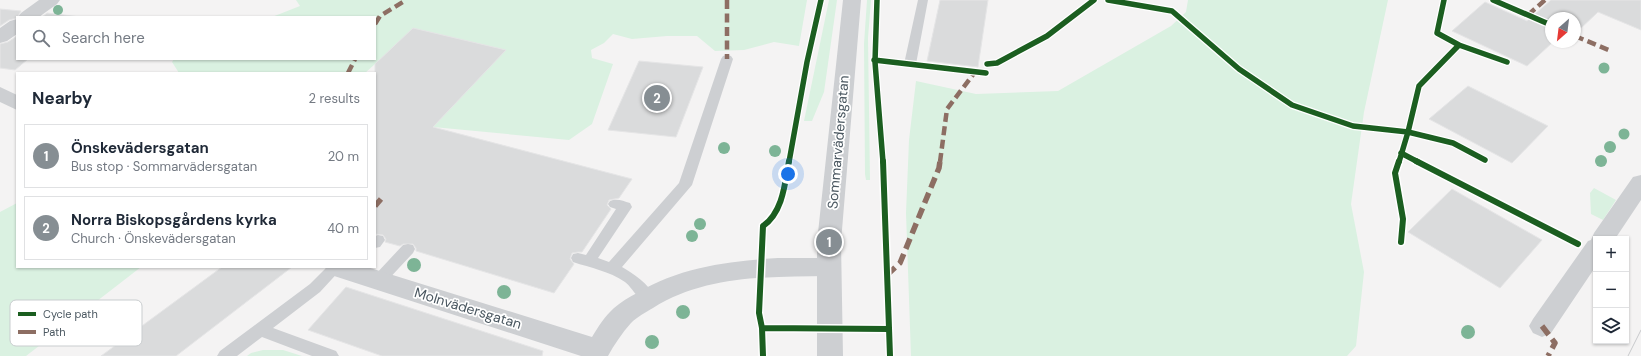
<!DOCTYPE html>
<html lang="en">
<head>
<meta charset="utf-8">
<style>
  :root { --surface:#fff; --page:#f6f6f7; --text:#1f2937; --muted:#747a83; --line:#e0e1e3; --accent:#868e93 }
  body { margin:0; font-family:"DM Sans",sans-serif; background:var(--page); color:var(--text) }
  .controls { position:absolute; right:12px; bottom:12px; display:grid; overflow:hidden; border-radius:0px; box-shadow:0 1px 3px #0004 }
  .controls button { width:36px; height:36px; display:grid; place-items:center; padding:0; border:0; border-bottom:1px solid var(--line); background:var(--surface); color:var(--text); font:20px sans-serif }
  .compass { position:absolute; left:1545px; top:12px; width:36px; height:36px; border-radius:50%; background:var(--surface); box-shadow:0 1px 3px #0004; rotate:208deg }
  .you { position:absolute; left:788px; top:174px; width:14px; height:14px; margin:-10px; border:3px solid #fff; border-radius:50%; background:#1a73e8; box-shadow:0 0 0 6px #1a73e833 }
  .badge { display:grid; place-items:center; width:26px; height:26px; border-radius:50%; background:var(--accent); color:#fff; font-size:13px; font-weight:700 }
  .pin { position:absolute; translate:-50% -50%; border:2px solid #fff; box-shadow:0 1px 4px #0006 }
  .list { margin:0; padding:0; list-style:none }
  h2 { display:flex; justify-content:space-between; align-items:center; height:52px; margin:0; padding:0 16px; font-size:17px }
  h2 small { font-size:13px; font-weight:400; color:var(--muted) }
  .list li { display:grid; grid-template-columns:26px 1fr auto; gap:12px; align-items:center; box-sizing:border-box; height:64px; margin:0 8px 8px; padding:0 8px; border:1px solid var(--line); border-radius:0px }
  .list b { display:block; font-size:15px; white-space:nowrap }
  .list p { margin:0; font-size:13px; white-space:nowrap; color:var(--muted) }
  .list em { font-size:13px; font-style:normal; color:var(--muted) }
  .icon { flex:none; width:22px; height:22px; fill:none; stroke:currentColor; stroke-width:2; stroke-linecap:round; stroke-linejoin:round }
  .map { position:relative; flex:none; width:1641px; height:356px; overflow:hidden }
  .search { position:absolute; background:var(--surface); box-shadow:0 1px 3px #0004; left:16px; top:16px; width:360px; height:44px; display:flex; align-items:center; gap:10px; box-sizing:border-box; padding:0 14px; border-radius:0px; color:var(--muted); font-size:15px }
  .panel { position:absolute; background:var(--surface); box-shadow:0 1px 3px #0004; left:16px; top:72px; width:360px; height:196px; border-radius:0px }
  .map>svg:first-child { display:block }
  .green { fill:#daf1e1 }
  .building { fill:#dadbdc; stroke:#e5e5e6 }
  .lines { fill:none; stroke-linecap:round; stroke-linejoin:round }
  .service { fill:#cdcfd2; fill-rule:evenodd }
  .minor { fill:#cdcfd2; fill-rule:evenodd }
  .tertiary { fill:#cdcfd2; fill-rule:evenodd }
  .tram { stroke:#c8cacc; stroke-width:1 }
  .quiet-far1 { stroke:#8d6e63; stroke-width:4.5; stroke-dasharray:9 4.5; stroke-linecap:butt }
  .quiet { stroke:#8d6e63; stroke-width:5.5; stroke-dasharray:11 5.5; stroke-linecap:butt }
  .cycleway-far1-casing { stroke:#fff; stroke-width:8 }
  .cycleway-casing { stroke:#fff; stroke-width:9 }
  .cycleway-far1 { stroke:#1b5e20; stroke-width:5.5 }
  .cycleway { stroke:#1b5e20; stroke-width:6 }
  .tree { fill:#7db496 }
  .labels { text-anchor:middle; stroke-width:3.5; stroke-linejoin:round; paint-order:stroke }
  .street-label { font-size:14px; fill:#4a5760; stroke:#fff }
  .key { fill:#fff; stroke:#c9cdcf; stroke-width:1 }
  .key-label { font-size:11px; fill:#4a5760 }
</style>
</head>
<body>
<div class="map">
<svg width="1641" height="356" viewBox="0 0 1641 356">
  <rect width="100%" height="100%" fill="#f4f3f3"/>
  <path class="green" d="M296,0H807L799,46L774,42L744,50L715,51L697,36H667L632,39L613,34L604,43L591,50L592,58L613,64L592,124L569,140L433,127L505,50L414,29L365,73H179L172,62L174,59H375V17H272L300,6Z
    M829,0H837L824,92L812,121H804Z
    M867,0H871L868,38L870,180H866L865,174L864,44Z
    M1188,0H1388L1364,112L1351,204L1364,272L1356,346L1347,356H911L906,213L909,140L916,81L976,94L1058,91L1171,26L1186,12Z
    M1594,188L1616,200L1603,220L1591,214L1590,193Z
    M17,203V267H141L26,356H0V212Z
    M263,350H283L302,356H247L251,353Z"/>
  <path class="building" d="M940,0H988L978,67L927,61Z
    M1551,0H1641V30L1598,12L1579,30L1575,29V18H1551V42H1553L1527,66L1452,31L1485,2L1527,21Z
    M0,9L21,11L17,18L9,20L0,26Z
    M47,13L80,17H42Z
    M413,28L506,50L433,127L632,179L619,198L609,200L607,205L611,209L582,252H578L572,253L570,259L574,264L554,293L416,251V248L413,244H403L400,246L385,242L386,239L383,235L375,234V64Z
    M17,36V59H28L15,70L0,68V44L8,42Z
    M639,61L703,67L676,137L608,130Z
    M1468,86L1548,126L1512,163L1429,119Z
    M1452,189L1542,240L1500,288L1408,232Z
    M222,267H292L176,356H101Z
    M346,287L543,351L542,356H382L308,330Z"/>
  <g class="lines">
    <path class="service" d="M918,0H928L916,64L914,67H906L904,64Z
      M727,55L731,56L733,59L692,185L622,267C634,274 648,283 655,297L653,301C640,306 634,289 625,282C609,271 591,268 573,262L571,258L573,254L578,253L586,255L616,209L610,207L608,204L610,201C617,198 623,201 630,203L632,207L598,258L609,262L679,183L721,59L723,56Z
      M378,235L383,236L385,240L380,247L375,248V236Z
      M408,244L413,245L415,249L413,253L384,284L379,286L374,284L372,280L374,276L403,245Z
      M327,267H343L320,292L273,328L336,351L339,356H312L262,337L237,356H217L220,351L310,284Z"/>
    <path class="minor" d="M39,0H60L57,4L39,17H18L21,13Z
      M17,19V34L7,41L0,43V28L10,21Z
      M0,87L17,95V110L0,102Z
      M1641,175V200L1615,239H1596V266L1551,333L1542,337L1533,333L1529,326L1533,319L1588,241L1591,240L1594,233L1633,177Z
      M778,258H828L837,260L840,267L837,274L828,276C768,277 706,275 653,308C646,312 637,317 631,323C622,333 614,345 608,356H581L328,274L325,267H367L592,337C598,327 605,316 614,308C621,302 629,297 637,293C680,267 729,261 778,258Z"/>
    <path class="tertiary" d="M843,0H861L841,242L843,356H817V242Z"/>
    <path class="tram" d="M1628,356L1641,330"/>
    <path class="quiet-far1" d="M727,0V59
      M1528,15L1545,0
      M375,24L380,16L406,0
      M1575,36L1611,51
      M348,73L355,59
      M940,162L947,109L975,72"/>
    <path class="quiet" d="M375,206L381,199
      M887,275L900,263L939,168L940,161
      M1542,326L1555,343L1548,356"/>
    <defs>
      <path id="cycleway-far1" d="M877,0L875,62L883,162
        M1108,0L1172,11L1239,69L1292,105L1353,126L1408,132L1399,162
        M1444,0L1437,33L1459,45L1419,86L1408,132L1453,143L1485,160
        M1493,0L1551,25
        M1459,45L1507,62
        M874,60L986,73
        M987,64L997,63L1047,36L1094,0
        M1401,153L1418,162
        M789,162L807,62L821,0"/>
      <path id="cycleway" d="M883,161L890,356
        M1399,161L1395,173L1403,219L1401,242
        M1416,161L1578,244
        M762,328L889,329
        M763,356L762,328L759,313L763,226C783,212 785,183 789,161"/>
    </defs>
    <use href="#cycleway-far1" class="cycleway-far1-casing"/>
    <use href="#cycleway" class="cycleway-casing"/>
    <use href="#cycleway-far1" class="cycleway-far1"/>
    <use href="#cycleway" class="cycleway"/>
  </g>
  <g class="tree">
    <circle cx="58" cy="10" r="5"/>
    <circle cx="1604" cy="68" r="5.5"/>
    <circle cx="1624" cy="134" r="5.5"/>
    <circle cx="1610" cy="147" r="6"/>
    <circle cx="724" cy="148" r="6"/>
    <circle cx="775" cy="151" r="6"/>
    <circle cx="1601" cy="161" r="6"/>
    <circle cx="700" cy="224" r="6"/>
    <circle cx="692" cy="236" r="6"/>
    <circle cx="414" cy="265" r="7"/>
    <circle cx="504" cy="292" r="7"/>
    <circle cx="683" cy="312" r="7"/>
    <circle cx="1468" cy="332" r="7"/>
    <circle cx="652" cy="342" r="7"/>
  </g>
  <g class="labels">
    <g class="street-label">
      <text transform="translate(838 142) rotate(-85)" y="5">Sommarvädersgatan</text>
      <text transform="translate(468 308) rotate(17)" y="5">Molnvädersgatan</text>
    </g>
  </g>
  <rect x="10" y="300" width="132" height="46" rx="6" class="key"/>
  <rect x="18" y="312" width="18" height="4" fill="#1b5e20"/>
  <rect x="18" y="330" width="18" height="4" fill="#8d6e63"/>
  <g class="key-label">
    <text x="43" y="318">Cycle path</text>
    <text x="43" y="336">Path</text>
  </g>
</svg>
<div class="controls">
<button>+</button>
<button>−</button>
<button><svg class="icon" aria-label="layers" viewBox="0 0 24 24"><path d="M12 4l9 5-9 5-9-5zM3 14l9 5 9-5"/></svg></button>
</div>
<svg class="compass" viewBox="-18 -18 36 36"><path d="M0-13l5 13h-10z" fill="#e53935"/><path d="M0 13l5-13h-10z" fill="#747a83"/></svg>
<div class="you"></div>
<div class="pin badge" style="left:829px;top:242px">1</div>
<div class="pin badge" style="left:657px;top:98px">2</div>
<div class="search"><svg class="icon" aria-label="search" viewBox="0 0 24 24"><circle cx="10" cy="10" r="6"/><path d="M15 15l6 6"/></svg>Search here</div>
<section class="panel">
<h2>Nearby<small>2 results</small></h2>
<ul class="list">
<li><span class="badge">1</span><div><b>Önskevädersgatan</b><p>Bus stop · Sommarvädersgatan</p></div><em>20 m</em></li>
<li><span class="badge">2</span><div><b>Norra Biskopsgårdens kyrka</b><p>Church · Önskevädersgatan</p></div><em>40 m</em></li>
</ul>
</section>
</div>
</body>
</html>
